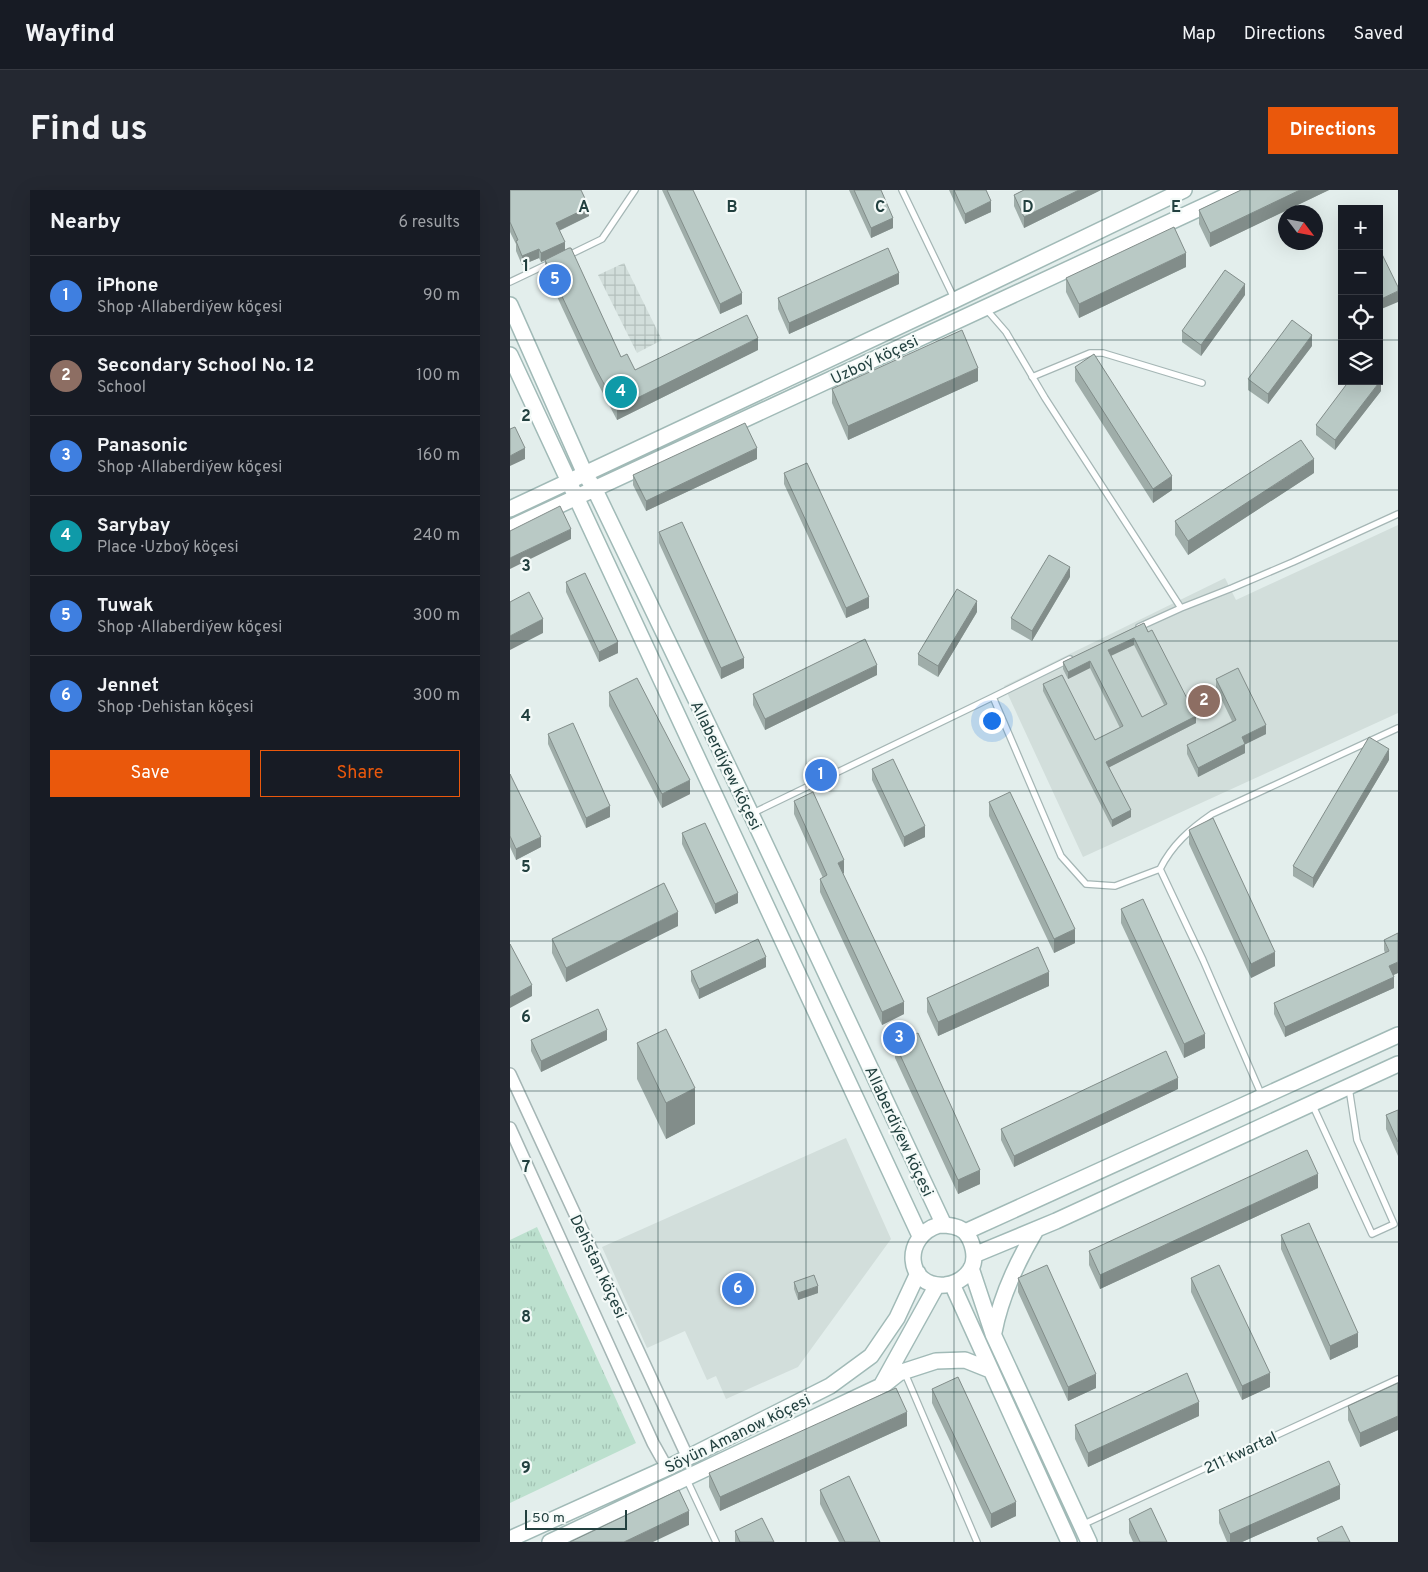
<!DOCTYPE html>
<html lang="en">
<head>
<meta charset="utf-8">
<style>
  :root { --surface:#171b24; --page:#242831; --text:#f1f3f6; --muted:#9ea1a6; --line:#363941; --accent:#ea580c }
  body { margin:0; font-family:Overpass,sans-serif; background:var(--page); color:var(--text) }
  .controls { position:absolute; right:15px; top:15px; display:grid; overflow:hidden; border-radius:0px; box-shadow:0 5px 20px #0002 }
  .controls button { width:45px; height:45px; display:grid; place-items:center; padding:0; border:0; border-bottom:1px solid var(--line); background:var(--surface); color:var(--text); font:25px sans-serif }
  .compass { position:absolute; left:768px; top:15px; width:45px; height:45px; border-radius:50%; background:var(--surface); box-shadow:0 5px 20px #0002; rotate:122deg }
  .scale { position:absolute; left:15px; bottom:12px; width:102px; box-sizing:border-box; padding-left:5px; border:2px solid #22403f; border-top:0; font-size:14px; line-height:18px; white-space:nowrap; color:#22403f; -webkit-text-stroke:4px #f4faf8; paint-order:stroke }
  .you { position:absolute; left:481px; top:530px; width:18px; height:18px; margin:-12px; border:4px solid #fff; border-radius:50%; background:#1a73e8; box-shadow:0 0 0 8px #1a73e833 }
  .badge { display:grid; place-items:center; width:32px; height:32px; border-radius:50%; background:var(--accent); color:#fff; font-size:16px; font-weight:700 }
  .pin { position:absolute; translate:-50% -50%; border:2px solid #fff; box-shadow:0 1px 5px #0006 }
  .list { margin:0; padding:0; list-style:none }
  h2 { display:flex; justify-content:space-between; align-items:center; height:65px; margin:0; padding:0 20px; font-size:21px }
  h2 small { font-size:16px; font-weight:400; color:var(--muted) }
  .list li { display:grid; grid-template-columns:32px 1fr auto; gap:15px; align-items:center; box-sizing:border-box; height:80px; padding:0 20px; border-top:1px solid var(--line) }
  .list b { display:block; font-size:19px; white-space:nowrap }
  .list p { margin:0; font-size:16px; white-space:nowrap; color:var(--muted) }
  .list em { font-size:16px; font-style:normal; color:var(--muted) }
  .actions { display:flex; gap:10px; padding:15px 20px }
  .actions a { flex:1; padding:11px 0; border:1px solid var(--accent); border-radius:0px; text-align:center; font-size:18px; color:var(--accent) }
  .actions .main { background:var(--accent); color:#fff }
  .icon { flex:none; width:28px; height:28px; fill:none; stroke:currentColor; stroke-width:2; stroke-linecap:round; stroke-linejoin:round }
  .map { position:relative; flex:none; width:888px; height:1352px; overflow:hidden; border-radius:0px }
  header { display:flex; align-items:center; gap:30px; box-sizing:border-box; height:70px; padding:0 25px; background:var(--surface); border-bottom:1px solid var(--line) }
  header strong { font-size:24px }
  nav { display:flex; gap:28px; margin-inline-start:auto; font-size:18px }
  .intro { display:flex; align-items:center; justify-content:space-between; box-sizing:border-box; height:120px; padding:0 30px }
  h1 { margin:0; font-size:35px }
  .button { padding:12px 22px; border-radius:0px; background:var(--accent); color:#fff; font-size:18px; font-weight:700 }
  main { display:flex; gap:30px; padding:0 30px }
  aside { flex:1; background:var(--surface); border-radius:0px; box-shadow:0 5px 20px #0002 }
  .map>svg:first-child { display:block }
  .built { fill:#d2dedb }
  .industrial { fill:url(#industrial-grid) }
  .park { fill:url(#park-tufts) }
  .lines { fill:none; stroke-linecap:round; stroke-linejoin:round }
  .lane-casing { stroke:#a5b6b5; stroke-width:8 }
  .street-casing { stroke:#a5b6b5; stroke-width:14 }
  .secondary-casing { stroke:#a1bab7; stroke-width:18 }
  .lane { stroke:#fff; stroke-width:5.5 }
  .street { stroke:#fff; stroke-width:11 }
  .secondary { stroke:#fff; stroke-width:15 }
  .wall { fill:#9fada9; fill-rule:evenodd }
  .shaded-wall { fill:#828d8a }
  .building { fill:#b9c9c5; stroke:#828d8a; fill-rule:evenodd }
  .grid { fill:none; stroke:#22403f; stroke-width:1; stroke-opacity:0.55 }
  .labels { text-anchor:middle; stroke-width:4.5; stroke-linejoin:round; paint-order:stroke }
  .street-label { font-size:16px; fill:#22403f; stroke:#f4faf8 }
  .grid-label { font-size:16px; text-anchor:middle; font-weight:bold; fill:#22403f; stroke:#f4faf8; stroke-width:4.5; stroke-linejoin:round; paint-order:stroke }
</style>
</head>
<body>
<header>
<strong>Wayfind</strong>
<nav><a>Map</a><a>Directions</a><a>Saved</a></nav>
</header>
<div class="intro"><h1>Find us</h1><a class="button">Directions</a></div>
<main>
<aside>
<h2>Nearby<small>6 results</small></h2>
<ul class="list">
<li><span class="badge" style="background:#3f7fe0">1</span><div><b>iPhone</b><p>Shop · Allaberdiýew köçesi</p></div><em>90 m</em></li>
<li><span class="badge" style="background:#8d6e63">2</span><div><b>Secondary School No. 12</b><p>School</p></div><em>100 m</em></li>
<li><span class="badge" style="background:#3f7fe0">3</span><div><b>Panasonic</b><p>Shop · Allaberdiýew köçesi</p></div><em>160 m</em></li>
<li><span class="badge" style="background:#0f9aa8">4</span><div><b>Sarybay</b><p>Place · Uzboý köçesi</p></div><em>240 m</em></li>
<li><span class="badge" style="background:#3f7fe0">5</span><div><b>Tuwak</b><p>Shop · Allaberdiýew köçesi</p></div><em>300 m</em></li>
<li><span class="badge" style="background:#3f7fe0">6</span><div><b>Jennet</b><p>Shop · Dehistan köçesi</p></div><em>300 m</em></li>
</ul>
<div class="actions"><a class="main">Save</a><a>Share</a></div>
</aside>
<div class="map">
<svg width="888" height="1352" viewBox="0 0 888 1352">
  <defs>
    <pattern id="industrial-grid" width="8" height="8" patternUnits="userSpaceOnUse" patternTransform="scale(1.25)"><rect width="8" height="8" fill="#d2dedb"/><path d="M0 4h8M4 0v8" fill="none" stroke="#b4c0bd"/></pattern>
    <pattern id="park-tufts" width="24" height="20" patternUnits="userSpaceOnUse" patternTransform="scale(1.25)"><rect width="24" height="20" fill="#bce0ce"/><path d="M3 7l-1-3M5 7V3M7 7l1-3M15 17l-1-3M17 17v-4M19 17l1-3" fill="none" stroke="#a1c1b2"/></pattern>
  </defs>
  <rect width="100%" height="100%" fill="#e3eeec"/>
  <path class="built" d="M888,335V523L573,667L494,496L715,388L726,410Z
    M336,948L381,1049L288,1177L216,1209L206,1186L197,1190L175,1141L137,1158L92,1057Z"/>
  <path class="industrial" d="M114,73L152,150L127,163L88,85Z"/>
  <path class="park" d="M27,1037L126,1253L0,1313V1050Z"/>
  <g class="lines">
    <defs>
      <path id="lane" d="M392,0L444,108
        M57,66L92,49L125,0
        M0,92L42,72
        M476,119L496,142L535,208L671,418
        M522,187L580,163H593L692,193
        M629,437L671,418L722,398L783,372L888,324
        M483,507L560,469
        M243,623L483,507L551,666L576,694L605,696L650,679L693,770L752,906
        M650,679C662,655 680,639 702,624L888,538
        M803,916L862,1044L884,1034L847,950L839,898
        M394,1181L467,1352
        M176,1288L206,1352
        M572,1335L888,1189"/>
      <path id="street" d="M0,884L178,1268
        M0,938L143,1253L157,1278"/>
      <path id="secondary" d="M0,115L75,284L85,300L241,624L434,1035
        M0,165L410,1046
        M0,319L445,110L674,0
        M0,338L729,0
        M429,1035C437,1035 449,1036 455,1042C463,1051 467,1068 461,1079C455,1088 445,1094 435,1095C395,1098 392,1046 429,1035Z
        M455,1042L888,845
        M464,1065L546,1031L888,874
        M461,1078L483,1144L579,1352
        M442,1094L559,1352
        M484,1142C491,1105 507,1072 526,1040
        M375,1194L389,1183L426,1171L455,1170L480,1180
        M0,1349L157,1278L320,1196L361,1166L387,1128L408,1083
        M40,1352L371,1196L427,1095"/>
    </defs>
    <use href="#lane" class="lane-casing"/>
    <use href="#street" class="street-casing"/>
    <use href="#secondary" class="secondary-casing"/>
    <use href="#lane" class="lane"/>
    <use href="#street" class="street"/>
    <use href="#secondary" class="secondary"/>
  </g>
  <path class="wall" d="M0,0L79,26L49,41L55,60L111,167L125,180L248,160L107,230L86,190L35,81V70L31,72L29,68L12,75L6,61V54L0,42Z
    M152,0H183L232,114L210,124Z
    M339,0H371L383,38L361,48Z
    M439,0H476L481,22L455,34Z
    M514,0H591L514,38L504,16V5Z
    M731,0H819L700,57L689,34V20Z
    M676,77L569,128L556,102V88Z
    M389,94L279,144L268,119V108Z
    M735,105L691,166L672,152V141Z
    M802,156L758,214L738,200V189Z
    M565,177L662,300L643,313L565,191Z
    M468,191L338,250L322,213V199Z
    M871,201L825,260L806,245V235Z
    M247,269L136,321L123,295V285Z
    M274,283L359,418L336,428L274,294Z
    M804,283L678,365L665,345V331Z
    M149,342L234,478L211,489L149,353Z
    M560,387L522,451L501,439V428Z
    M56,392L108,463L89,472L56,402Z
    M467,422L428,487L408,475V464Z
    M634,433L686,533L599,577L621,627L602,637L533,501V494L585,550L610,538L580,478L558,489L553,479V472ZM624,455L654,515L632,527L601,466Z
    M367,485L255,540L243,515V504Z
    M706,489L756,544L735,554V563L688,587L677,564V555L722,531L706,498Z
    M99,502L180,604L152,618L99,516Z
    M38,544L100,627L76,638L38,554Z
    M879,570L803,698L783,686V676Z
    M362,579L415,647L394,657L362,590Z
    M0,584L31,657L6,670L0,657Z
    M284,611L334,683L333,684L394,824L372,835L310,702V689L313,688L284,624Z
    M479,612L565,753L544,763L479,626Z
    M679,640L765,776L741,788L679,654Z
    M172,643L228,713L205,724L172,654Z
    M611,719L695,858L674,868L611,733Z
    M168,736L56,792L42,763V749Z
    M874,750L888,783L883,785L884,798L775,847L764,824V813L875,763L874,760Z
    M256,777L189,809L181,791V781Z
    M539,796L428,846L417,822V808Z
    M21,850H97L31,882L21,861Z
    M127,853L185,934L156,949L127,889Z
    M385,854L470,994L448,1004L385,868Z
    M668,899L504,977L491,950V939Z
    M888,920V966L876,939V925Z
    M808,998L590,1099L579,1075V1061Z
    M771,1045L848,1157L820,1170L771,1059Z
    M508,1088L586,1198L558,1211L508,1102Z
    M681,1088L760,1197L732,1210L681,1102Z
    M284,1092L308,1103L288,1110L284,1099Z
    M888,1193V1240L850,1257L838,1230V1216Z
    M422,1199L506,1326L481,1338L422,1213Z
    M689,1226L578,1277L565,1249V1235Z
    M397,1236L210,1321L199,1297V1283Z
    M310,1300L370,1352H329L310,1314Z
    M830,1309L732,1352H717L709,1333V1320Z
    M619,1329L657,1352H623L619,1343Z
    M225,1341L264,1352H225Z"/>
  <path class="shaded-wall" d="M569,0H591L514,38V27Z
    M790,0H819L700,57V43Z
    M481,11V22L455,34V24Z
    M79,17V26L46,42V33Z
    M383,28V38L361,48V38Z
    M55,52V61L31,72V63Z
    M29,59V68L12,75V66Z
    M676,63V77L569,128V114Z
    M389,83V94L279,144V133Z
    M735,94V105L691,166V155Z
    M888,101V112L869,120V110Z
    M232,103V114L210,124V114Z
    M802,145V156L758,214V204Z
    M248,148V160L107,230V218Z
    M468,178V191L338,250V236Z
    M871,190V201L825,260V250Z
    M15,258V269L0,276V266Z
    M247,258V269L136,321V311Z
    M804,269V283L678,365V351Z
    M662,286V300L643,313V299Z
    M61,339V349L0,379V368Z
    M560,377V387L522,451V441Z
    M359,407V418L336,428V418Z
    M467,411V422L428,487V476Z
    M33,429V443L0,460V446Z
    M624,448V455L598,467V460Z
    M108,452V463L89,472V462Z
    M234,468V478L211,489V478Z
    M580,471V478L558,489V482Z
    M367,475V485L255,540V529Z
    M686,526V533L596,579V572Z
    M756,535V544L732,556V547Z
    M735,554V563L688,587V578Z
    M879,559V570L803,698V688Z
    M180,590V604L152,618V604Z
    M100,616V627L76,638V628Z
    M621,620V627L602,637V630Z
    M415,636V647L394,657V647Z
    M31,647V657L6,670V659Z
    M334,670V683L328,686V673Z
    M228,703V713L205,724V714Z
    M168,722V736L56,792V778Z
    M565,739V753L544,763V749Z
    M765,762V776L741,788V774Z
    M256,767V777L189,809V799Z
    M888,772V783L879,787V776Z
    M539,782V796L428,846V832Z
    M884,787V798L775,847V837Z
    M22,795V806L0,818V807Z
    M394,812V824L372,835V822Z
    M97,840V850L31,882V871Z
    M695,844V858L674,868V854Z
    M668,888V899L504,977V966Z
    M185,898V934L156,949V913Z
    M470,980V994L448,1004V990Z
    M808,984V998L590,1099V1085Z
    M308,1096V1103L288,1110V1103Z
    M848,1143V1157L820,1170V1156Z
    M760,1183V1197L732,1210V1196Z
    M586,1184V1198L558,1211V1197Z
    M689,1212V1226L578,1277V1263Z
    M397,1222V1236L210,1321V1307Z
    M888,1226V1240L850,1257V1243Z
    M830,1295V1309L732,1352H720V1344Z
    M506,1312V1326L481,1338V1324Z
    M179,1321V1335L143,1352H114Z"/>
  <path class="building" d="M0,0H71L79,17L46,33L55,52L31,63L29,59L12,66L6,51L8,50L0,32Z
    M157,0H183L232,103L210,114Z
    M344,0H371L383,28L361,38Z
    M444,0H476L481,11L455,24Z
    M514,0H569L514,27L504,5Z
    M731,0H790L700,43L689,20Z
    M664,37L676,63L569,114L556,88Z
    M59,58H61L111,167L117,164L125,180L237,125L248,148L107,218L86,179L35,70Z
    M378,58L389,83L279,133L268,108Z
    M869,58L888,97V101L869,110Z
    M715,80L735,94L691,155L672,141Z
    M782,130L802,145L758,204L738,189Z
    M452,140L468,178L338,236L322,199Z
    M584,164L662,286L643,299L565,177Z
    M869,189L871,190L825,250L806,235L839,191H869Z
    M235,233L247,258L136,311L123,285Z
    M5,237L15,258L0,266V239Z
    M791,250L804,269L678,351L665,331Z
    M297,273L359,407L336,418L274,283Z
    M50,316L61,339L0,368V341Z
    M172,332L234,468L211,478L149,342Z
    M539,365L560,377L522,441L501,428Z
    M75,383L108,452L89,462L56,392Z
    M447,399L467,411L428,476L408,464Z
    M19,402L33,429L0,446V412Z
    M634,433L638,442L642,440L686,526L596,572L621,620L602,630L533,494L552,485L585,550L613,536L580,471L558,482L553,472ZM624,448L657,514L632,527L598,460Z
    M355,449L367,475L255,529L243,504Z
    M728,478L756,535L732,547L735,554L688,578L677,555L726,530L706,489Z
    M127,488L180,590L152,604L99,502Z
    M63,533L100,616L76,628L38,544Z
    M859,547L879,559L803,688L783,676Z
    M383,569L415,636L394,647L362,579Z
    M0,584L31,647L6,659L0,646Z
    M303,602L334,670L328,673L394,812L372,822L310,689L317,685L284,611Z
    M500,602L565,739L544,749L479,612Z
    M703,628L765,762L741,774L679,640Z
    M195,633L228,703L205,714L172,643Z
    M154,693L168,722L56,778L42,749Z
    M633,709L695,844L674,854L611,719Z
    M888,743V772L879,776L884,787L775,837L764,813L879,761L874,750Z
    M248,749L256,767L189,799L181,781Z
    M0,754L22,795L0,807Z
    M528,757L539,782L428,832L417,808Z
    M88,819L97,840L31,871L21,850Z
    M156,839L185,898L156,913L127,853Z
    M408,843L470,980L448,990L385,854Z
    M656,861L668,888L504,966L491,939Z
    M888,920V952L876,925Z
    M797,960L808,984L590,1085L579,1061Z
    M799,1033L848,1143L820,1156L771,1045Z
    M537,1075L586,1184L558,1197L508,1088Z
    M709,1075L760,1183L732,1196L681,1088Z
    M304,1085L308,1096L288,1103L284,1092Z
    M677,1183L689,1212L578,1263L565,1235Z
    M448,1187L506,1312L481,1324L422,1199Z
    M888,1193V1226L850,1243L838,1216Z
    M386,1198L397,1222L210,1307L199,1283Z
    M819,1271L830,1295L720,1344L709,1320Z
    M339,1286L370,1352H335L310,1300Z
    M169,1300L179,1321L114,1352H60Z
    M641,1318L657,1352H630L619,1329Z
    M252,1328L264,1352H230L225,1341Z
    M832,1336L840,1352H809L807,1348Z"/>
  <path class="grid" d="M148,0V1352M296,0V1352M444,0V1352M592,0V1352M740,0V1352M0,150H832M869,150H888M0,300H888M0,451H888M0,601H888M0,751H888M0,901H888M0,1052H888M0,1202H888"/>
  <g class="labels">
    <g class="street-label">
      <text transform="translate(364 169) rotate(-25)" y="6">Uzboý köçesi</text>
      <text transform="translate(217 575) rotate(64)" y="6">Allaberdiýew köçesi</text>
      <text transform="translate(390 941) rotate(65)" y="6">Allaberdiýew köçesi</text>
      <text transform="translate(89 1076) rotate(65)" y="6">Dehistan köçesi</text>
      <text transform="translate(227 1243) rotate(-26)" y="6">Söyün Amanow köçesi</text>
      <text transform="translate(730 1262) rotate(-25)" y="6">211 kwartal</text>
    </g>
  </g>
  <g class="grid-label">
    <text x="74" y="22">A</text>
    <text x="222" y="22">B</text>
    <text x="370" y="22">C</text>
    <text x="518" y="22">D</text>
    <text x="666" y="22">E</text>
    <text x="16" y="81">1</text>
    <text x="16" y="231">2</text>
    <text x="16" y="381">3</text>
    <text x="16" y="531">4</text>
    <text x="16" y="682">5</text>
    <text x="16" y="832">6</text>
    <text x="16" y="982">7</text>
    <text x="16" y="1132">8</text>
    <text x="16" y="1283">9</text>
  </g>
</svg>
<div class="controls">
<button>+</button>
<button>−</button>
<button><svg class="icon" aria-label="locate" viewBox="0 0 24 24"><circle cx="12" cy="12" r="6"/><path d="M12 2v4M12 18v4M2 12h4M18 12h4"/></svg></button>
<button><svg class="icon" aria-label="layers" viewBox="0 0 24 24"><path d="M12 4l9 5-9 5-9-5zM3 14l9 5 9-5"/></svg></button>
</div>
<svg class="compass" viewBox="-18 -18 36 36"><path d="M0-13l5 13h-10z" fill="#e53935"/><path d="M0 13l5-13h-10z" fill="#9ea1a6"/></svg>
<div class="scale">50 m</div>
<div class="you"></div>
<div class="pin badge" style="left:311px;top:585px;background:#3f7fe0">1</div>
<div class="pin badge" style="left:694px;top:511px;background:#8d6e63">2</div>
<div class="pin badge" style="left:389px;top:848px;background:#3f7fe0">3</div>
<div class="pin badge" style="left:111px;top:202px;background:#0f9aa8">4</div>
<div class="pin badge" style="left:45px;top:90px;background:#3f7fe0">5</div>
<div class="pin badge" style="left:228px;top:1099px;background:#3f7fe0">6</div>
</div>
</main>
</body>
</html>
